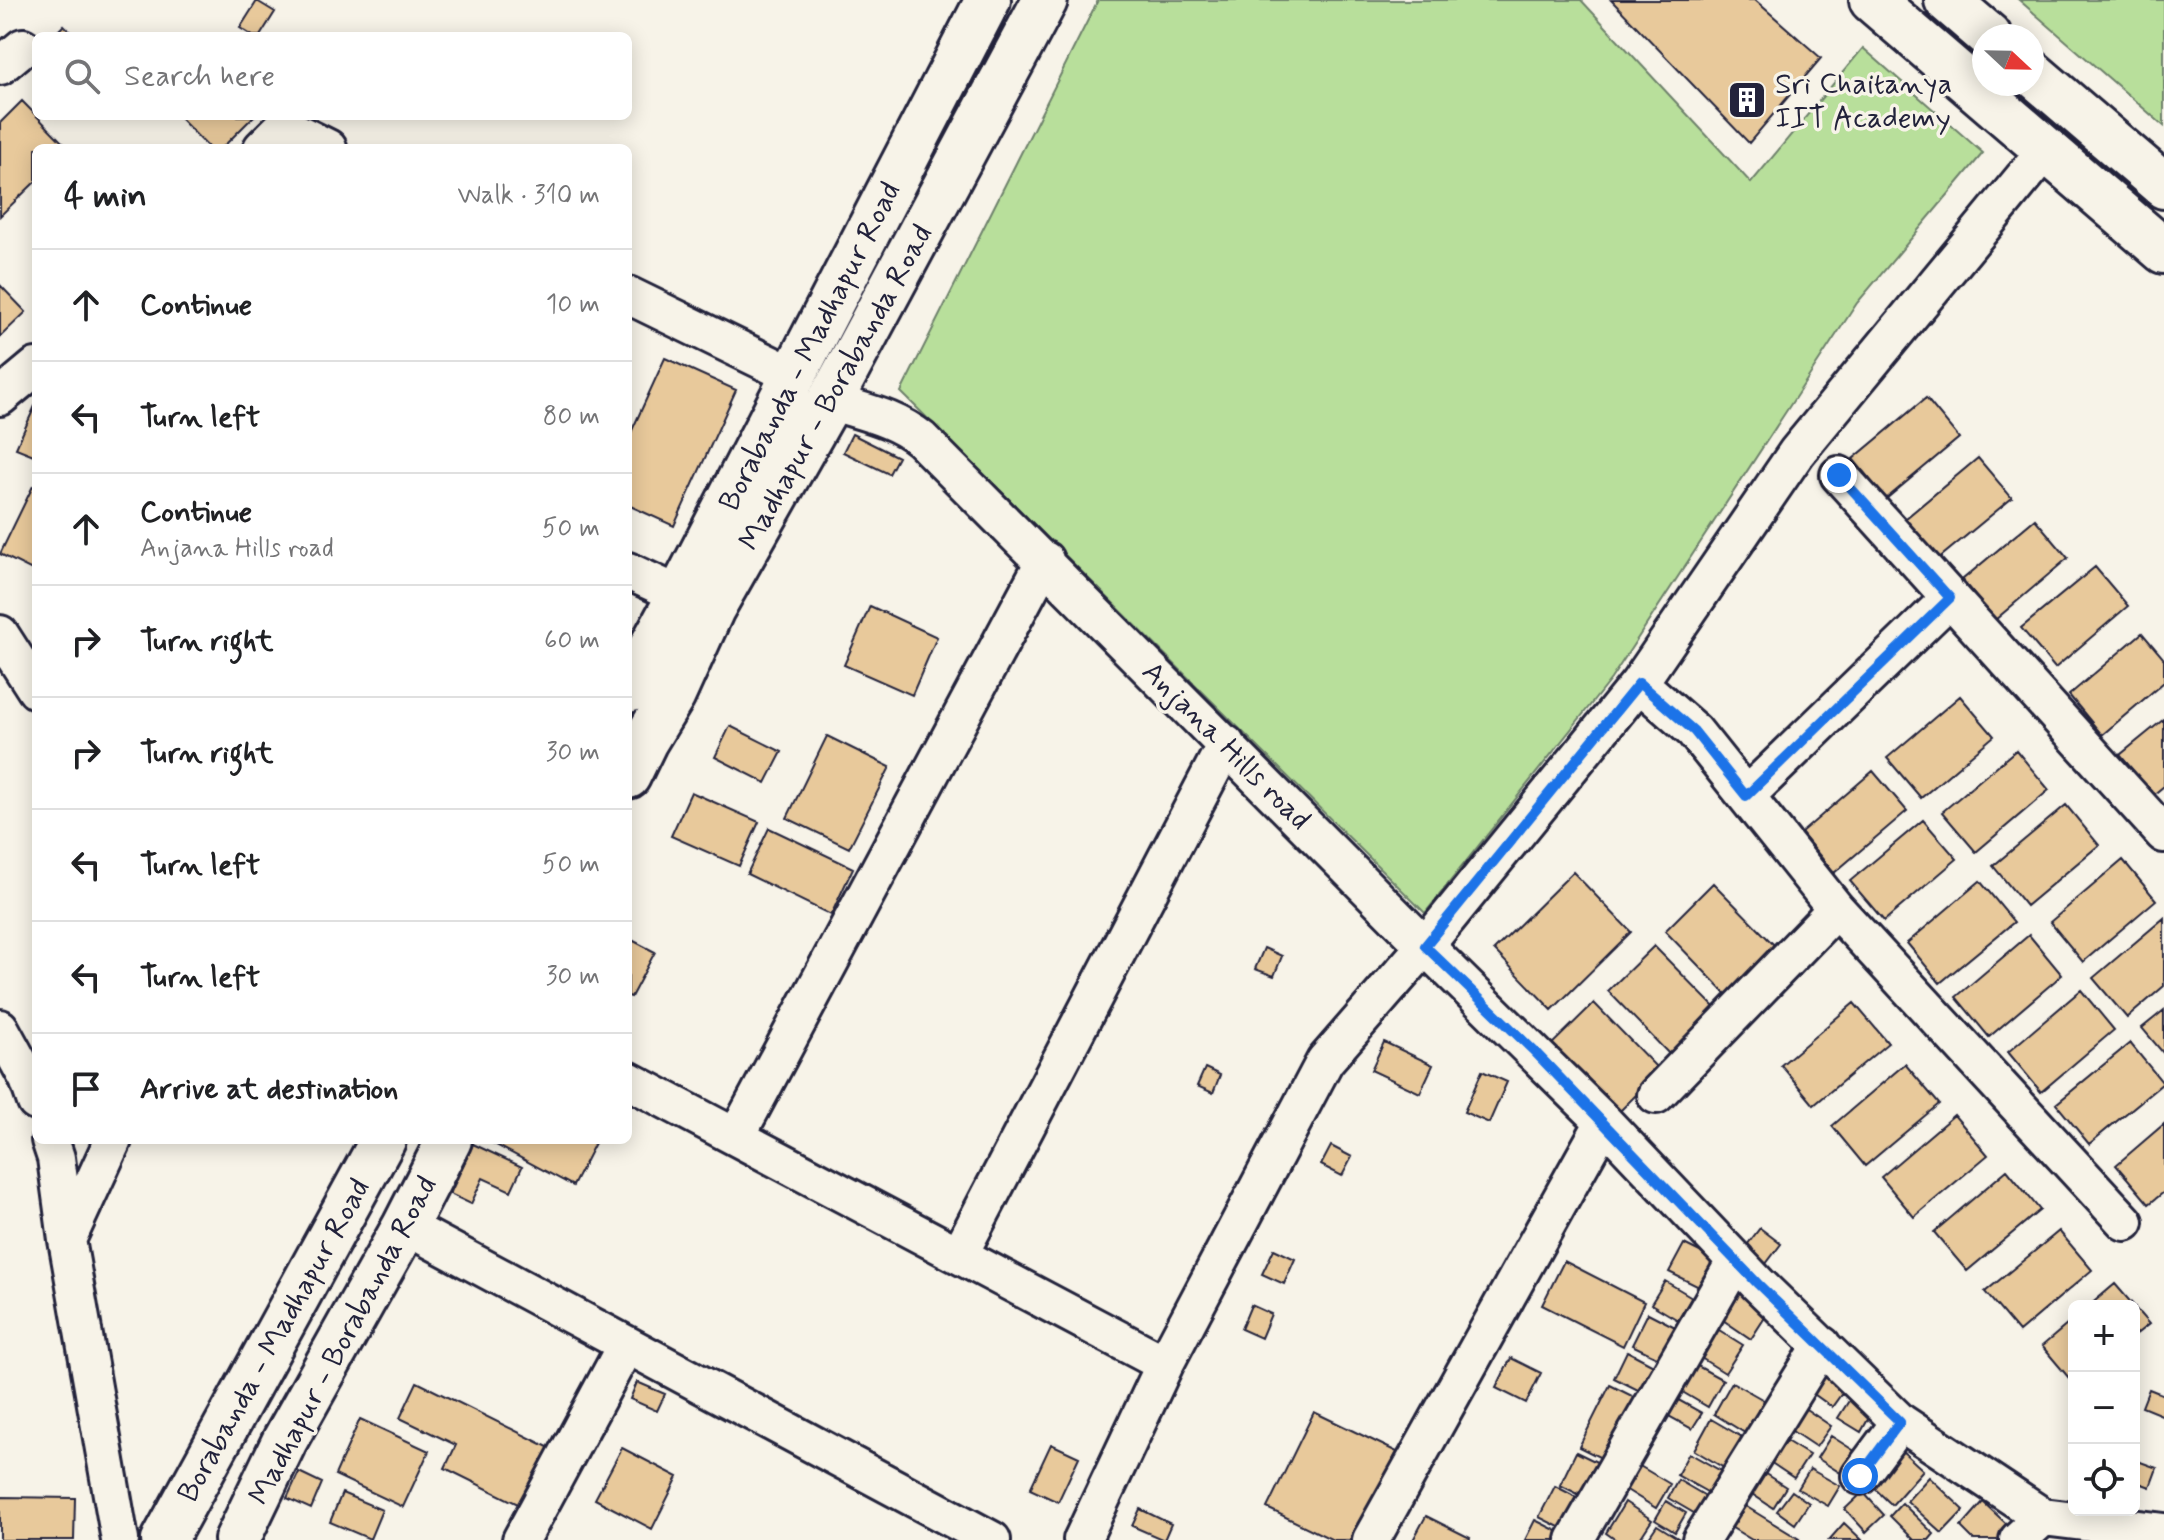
<!DOCTYPE html>
<html lang="en">
<head>
<meta charset="utf-8">
<style>
  :root { --surface:#fff; --page:#f6f6f6; --text:#202124; --muted:#757577; --line:#e0e0e0 }
  body { margin:0; font-family:Mynerve,sans-serif; background:var(--page); color:var(--text) }
  .controls { position:absolute; right:24px; bottom:24px; display:grid; overflow:hidden; border-radius:12px; box-shadow:0 4px 20px #0003 }
  .controls button { width:72px; height:72px; display:grid; place-items:center; padding:0; border:0; border-bottom:2px solid var(--line); background:var(--surface); color:var(--text); font:40px sans-serif }
  .compass { position:absolute; left:1972px; top:24px; width:72px; height:72px; border-radius:50%; background:var(--surface); box-shadow:0 4px 20px #0003; rotate:112deg }
  .stop { position:absolute; width:24px; height:24px; margin:-18px; border:6px solid #1a73e8; border-radius:50%; background:#fff }
  .stop.end { background:#1a73e8; border-color:#fff; box-shadow:0 2px 8px #0008 }
  .list { margin:0; padding:0; list-style:none }
  h2 { display:flex; justify-content:space-between; align-items:center; height:104px; margin:0; padding:0 32px; font-size:34px }
  h2 small { font-size:26px; font-weight:400; color:var(--muted) }
  .list li { display:grid; grid-template-columns:52px 1fr auto; gap:24px; align-items:center; box-sizing:border-box; height:112px; padding:0 32px; border-top:2px solid var(--line) }
  .list b { display:block; font-size:30px; white-space:nowrap }
  .list p { margin:0; font-size:26px; white-space:nowrap; color:var(--muted) }
  .list em { font-size:26px; font-style:normal; color:var(--muted) }
  .icon { flex:none; width:44px; height:44px; fill:none; stroke:currentColor; stroke-width:2; stroke-linecap:round; stroke-linejoin:round }
  .map { position:relative; flex:none; width:2164px; height:1540px; overflow:hidden }
  .search { position:absolute; background:var(--surface); box-shadow:0 4px 20px #0003; left:32px; top:32px; width:600px; height:88px; display:flex; align-items:center; gap:20px; box-sizing:border-box; padding:0 28px; border-radius:12px; color:var(--muted); font-size:30px }
  .panel { position:absolute; background:var(--surface); box-shadow:0 4px 20px #0003; left:32px; top:144px; width:600px; height:1000px; border-radius:12px }
  .map>svg:first-child { display:block }
  .green { fill:#b8df9b; stroke:#6d806b; stroke-width:2 }
  .building { fill:#e8c99b; stroke:#22223b; stroke-width:2 }
  .lines { fill:none; stroke-linecap:round; stroke-linejoin:round }
  .street-casing { stroke:#22223b; stroke-width:42 }
  .secondary-casing { stroke:#22223b; stroke-width:50 }
  .street { stroke:#f7f3e8; stroke-width:36 }
  .secondary { stroke:#f7f3e8; stroke-width:44 }
  .route { stroke:#1a73e8; stroke-width:10 }
  .labels { text-anchor:middle; stroke-width:7; stroke-linejoin:round; paint-order:stroke }
  .poi-label { font-size:30px; fill:#22223b; stroke:#f7f3e8; text-anchor:start }
  .street-label { font-size:30px; fill:#22223b; stroke:#f7f3e8 }
</style>
</head>
<body>
<div class="map">
<svg width="2164" height="1540" viewBox="0 0 2164 1540">
  <rect width="100%" height="100%" fill="#f7f3e8"/>
  <filter id="ink" filterUnits="userSpaceOnUse"><feTurbulence type="fractalNoise" baseFrequency=".0125" numOctaves="2"/><feDisplacementMap in="SourceGraphic" scale="16" xChannelSelector="R" yChannelSelector="G"/><feConvolveMatrix kernelMatrix="1 2 1 2 8 2 1 2 1" color-interpolation-filters="sRGB"/></filter>
  <g filter="url(#ink)">
    <path class="green" d="M1098,0H1581L1751,183L1863,48L1983,153L1857,303L1611,679L1425,913L901,392Z
      M2019,0H2164V126Z"/>
    <path class="building" d="M1611,0H1755L1821,58L1749,143Z
      M257,1L275,12L260,36H253L240,28Z
      M64,25L75,36H53Z
      M22,101L68,148H36V181L0,216V123Z
      M178,116H254L222,148H209Z
      M0,285L26,312L0,337Z
      M665,358L736,390L674,526L628,505V439Z
      M1926,398L1959,438L1886,499L1853,459Z
      M35,406H36V456L16,448Z
      M852,434L898,457L889,474L843,452Z
      M1978,458L2012,498L1938,559L1905,519Z
      M33,486L36,487V572L0,554Z
      M2035,519L2068,558L1995,620L1962,580Z
      M2095,567L2128,606L2055,668L2021,628Z
      M870,606L937,637L912,695L844,665Z
      M2142,633L2164,659V682L2102,735L2069,695Z
      M1960,696L1994,736L1921,798L1887,758Z
      M2164,719V786L2153,795L2120,755Z
      M730,726L782,752L766,783L715,757Z
      M827,736L890,767L849,848L787,818Z
      M2016,750L2049,790L1976,852L1942,812Z
      M1873,771L1907,811L1834,873L1801,833Z
      M691,792L759,822L739,866L671,836Z
      M2066,805L2099,845L2026,906L1993,866Z
      M1923,820L1957,859L1884,921L1850,881Z
      M769,828L853,868L831,915L747,874Z
      M2123,860L2156,900L2083,962L2050,922Z
      M1573,872L1631,932L1552,1010L1494,950Z
      M1980,881L2014,922L1940,983L1907,943Z
      M1713,883L1781,952L1732,1000L1665,931Z
      M2164,918V986L2127,1018L2093,978Z
      M2029,935L2062,975L1989,1037L1956,997Z
      M628,938L655,952L631,997L628,996Z
      M1654,946L1719,1012L1673,1058L1608,991Z
      M1264,948L1282,956L1274,976L1255,969Z
      M2081,990L2114,1030L2041,1092L2008,1052Z
      M1594,1003L1660,1071L1607,1124L1545,1051Z
      M1854,1003L1888,1043L1814,1105L1781,1065Z
      M2164,1010V1054L2142,1028Z
      M1384,1042L1433,1065L1420,1093L1371,1070Z
      M2130,1043L2163,1083L2089,1144L2056,1104Z
      M1905,1064L1939,1104L1865,1166L1832,1126Z
      M1205,1068L1220,1075L1213,1093L1197,1086Z
      M1482,1071L1507,1082L1489,1123L1464,1112Z
      M1954,1115L1988,1155L1914,1217L1881,1177Z
      M2164,1124V1192L2149,1204L2116,1165Z
      M487,1140H595L596,1141L573,1186Z
      M473,1144L522,1167L511,1191L483,1178L471,1204L450,1194Z
      M1331,1146L1352,1157L1342,1176L1321,1165Z
      M2007,1170L2040,1210L1967,1271L1934,1232Z
      M1760,1228L1781,1244L1762,1269L1741,1253Z
      M2059,1231L2092,1270L2019,1332L1985,1292Z
      M1684,1244L1716,1260L1701,1288L1669,1272Z
      M1274,1249L1295,1259L1284,1284L1262,1274Z
      M1564,1261L1644,1302L1623,1346L1542,1305Z
      M1665,1281L1692,1297L1678,1320L1651,1304Z
      M2115,1284L2134,1306H2089Z
      M1739,1290L1769,1311L1751,1339L1720,1318Z
      M1251,1305L1271,1314L1261,1338L1241,1329Z
      M2134,1307L2149,1324L2134,1336Z
      M1648,1313L1681,1330L1665,1361L1632,1345Z
      M2074,1319V1384L2042,1346Z
      M1711,1325L1743,1345L1725,1373L1693,1353Z
      M1627,1351L1661,1369L1648,1395L1614,1378Z
      M1511,1358L1541,1373L1526,1403L1496,1388Z
      M1694,1364L1723,1380L1708,1407L1679,1390Z
      M1817,1369L1845,1389L1832,1407L1804,1387Z
      M417,1382L554,1450L526,1508L445,1468L456,1445L400,1418Z
      M637,1382L665,1394L657,1411L630,1399Z
      M1732,1382L1769,1403L1750,1436L1714,1414Z
      M1610,1385L1636,1398L1605,1460L1579,1447Z
      M2149,1389L2164,1395V1416L2142,1407Z
      M1673,1397L1702,1413L1692,1429L1663,1413Z
      M1850,1399L1872,1412L1861,1432L1838,1418Z
      M1797,1403L1831,1426L1816,1447L1783,1425Z
      M1314,1412L1397,1452L1355,1540H1333L1267,1508Z
      M360,1419L429,1451L403,1507L335,1475Z
      M1711,1419L1754,1444L1736,1475L1694,1450Z
      M1778,1436L1809,1455L1794,1478L1764,1458Z
      M1831,1436L1864,1457L1850,1479L1817,1458Z
      M1051,1444L1079,1457L1058,1502L1030,1489Z
      M622,1448L678,1477L652,1529L595,1499Z
      M1901,1450L1923,1470L1892,1505L1870,1484Z
      M1576,1452L1607,1467L1590,1500L1560,1485Z
      M1689,1453L1728,1475L1716,1497L1677,1475Z
      M2135,1460L2157,1468L2150,1487L2134,1481Z
      M1638,1465L1670,1484L1656,1508L1625,1489Z
      M1810,1469L1840,1486L1828,1506L1798,1489Z
      M1759,1470L1786,1487L1773,1508L1746,1490Z
      M299,1472L322,1483L311,1509L287,1498Z
      M1929,1477L1964,1510L1942,1533L1907,1501Z
      M1678,1480L1716,1502L1706,1520L1668,1498Z
      M1555,1486L1584,1501L1569,1532L1539,1517Z
      M1792,1491L1809,1503L1795,1524L1777,1511Z
      M1863,1492L1884,1515L1866,1532L1845,1509Z
      M342,1493L382,1510L370,1539L330,1522Z
      M0,1497L75,1498L74,1540H0Z
      M1666,1501L1686,1513L1675,1532L1655,1520Z
      M1625,1502L1652,1520L1639,1540H1616L1606,1533Z
      M1983,1502L2012,1529L2001,1540H1974L1961,1527Z
      M1902,1503L1934,1534L1929,1540H1914L1890,1516Z
      M1742,1504L1799,1539L1798,1540H1752L1729,1526Z
      M1140,1509L1171,1524L1164,1540L1132,1526Z
      M1426,1516L1470,1538L1469,1540H1413Z
      M1535,1520L1569,1537L1568,1540H1525Z
      M1844,1523L1862,1540H1829Z
      M1657,1525L1681,1540H1647Z"/>
    <g class="lines">
      <defs>
        <path id="street" d="M0,66L23,47
          M262,148L284,126L328,148
          M628,295L792,375
          M0,397L36,367
          M830,401C862,412 894,417 921,439L1425,946L1604,1122
          M1839,475L2164,834
          M628,571L680,595
          M0,634L36,690
          M1639,683L1694,731L1836,909L2125,1222
          M1746,796L1950,598
          M0,1028L28,1079L36,1102
          M628,1080L1165,1364
          M1656,1095L1836,909
          M736,1137L1045,560
          M50,1140L56,1158L67,1240L120,1540
          M405,1226L992,1540
          M67,1240L113,1140
          M959,1255L1226,744
          M1860,1476L1900,1422
          M521,1540L626,1345
          M1082,1540L1165,1364L1325,1061L1425,946L1639,683L1797,452L2048,148
          M1371,1540L1604,1122L1758,1284L1900,1422L2043,1517L2164,1532
          M1575,1540L1736,1260
          M1701,1540L1822,1345
          M2018,1540L2043,1517"/>
        <path id="secondary" d="M1872,0L2164,251
          M1947,0L1989,36
          M2032,73L2164,186
          M628,690L680,595L988,0
          M628,776L645,741L673,695L712,609L830,401L1045,0
          M164,1540L383,1140
          M237,1540L285,1440L405,1226L449,1140"/>
      </defs>
      <use href="#street" class="street-casing"/>
      <use href="#secondary" class="secondary-casing"/>
      <use href="#street" class="street"/>
      <use href="#secondary" class="secondary"/>
    </g>
  </g>
  <g class="lines" filter="url(#ink)">
    <path class="route" d="M1839,475L1950,598L1746,796L1694,731L1639,683L1425,946L1535,1052L1758,1284L1900,1422L1860,1476"/>
  </g>
  <defs>
    <symbol id="building-square" viewBox="-11 -11 22 22"><rect x="-9" y="-9" width="18" height="18" rx="4" fill="#22223b" stroke="#f7f3e8"/><path d="M-4-6H4V6H1V3H-1V6H-4ZM-2.5-4.3h1.7v1.8h-1.7ZM.8-4.3h1.7v1.8H.8ZM-2.5-1h1.7V.8h-1.7ZM.8-1h1.7V.8H.8Z" fill="#fff"/></symbol>
  </defs>
  <g fill-rule="evenodd">
    <use href="#building-square" x="1725" y="78" width="44" height="44"/>
  </g>
  <g class="labels">
    <g class="poi-label">
      <text x="1775" y="93">Sri Chaitanya<tspan x="1775" dy="34">IIT Academy</tspan></text>
    </g>
    <g class="street-label">
      <text transform="translate(809 346) rotate(-63)" y="10">Borabanda - Madhapur Road</text>
      <text transform="translate(835 387) rotate(-61)" y="10">Madhapur - Borabanda Road</text>
      <text transform="translate(1227 745) rotate(45)" y="10">Anjana Hills road</text>
      <text transform="translate(273 1340) rotate(-61)" y="10">Borabanda - Madhapur Road</text>
      <text transform="translate(342 1340) rotate(-62)" y="10">Madhapur - Borabanda Road</text>
    </g>
  </g>
</svg>
<div class="controls">
<button>+</button>
<button>−</button>
<button><svg class="icon" aria-label="locate" viewBox="0 0 24 24"><circle cx="12" cy="12" r="6"/><path d="M12 2v4M12 18v4M2 12h4M18 12h4"/></svg></button>
</div>
<svg class="compass" viewBox="-18 -18 36 36"><path d="M0-13l5 13h-10z" fill="#e53935"/><path d="M0 13l5-13h-10z" fill="#757577"/></svg>
<div class="stop" style="left:1860px;top:1476px"></div>
<div class="stop end" style="left:1839px;top:475px"></div>
<div class="search"><svg class="icon" aria-label="search" viewBox="0 0 24 24"><circle cx="10" cy="10" r="6"/><path d="M15 15l6 6"/></svg>Search here</div>
<section class="panel">
<h2>4 min<small>Walk · 310 m</small></h2>
<ul class="list">
<li><svg class="icon" aria-label="ahead" viewBox="0 0 24 24"><path d="M12 20V5M6 11l6-6 6 6"/></svg><div><b>Continue</b></div><em>10 m</em></li>
<li><svg class="icon" aria-label="left" viewBox="0 0 24 24"><path d="M17 20v-9H6M10 6l-5 5 5 5"/></svg><div><b>Turn left</b></div><em>80 m</em></li>
<li><svg class="icon" aria-label="ahead" viewBox="0 0 24 24"><path d="M12 20V5M6 11l6-6 6 6"/></svg><div><b>Continue</b><p>Anjana Hills road</p></div><em>50 m</em></li>
<li><svg class="icon" aria-label="right" viewBox="0 0 24 24"><path d="M7 20v-9h11M14 6l5 5-5 5"/></svg><div><b>Turn right</b></div><em>60 m</em></li>
<li><svg class="icon" aria-label="right" viewBox="0 0 24 24"><path d="M7 20v-9h11M14 6l5 5-5 5"/></svg><div><b>Turn right</b></div><em>30 m</em></li>
<li><svg class="icon" aria-label="left" viewBox="0 0 24 24"><path d="M17 20v-9H6M10 6l-5 5 5 5"/></svg><div><b>Turn left</b></div><em>50 m</em></li>
<li><svg class="icon" aria-label="left" viewBox="0 0 24 24"><path d="M17 20v-9H6M10 6l-5 5 5 5"/></svg><div><b>Turn left</b></div><em>30 m</em></li>
<li><svg class="icon" aria-label="arrive" viewBox="0 0 24 24"><path d="M6 21V4h12l-3 4 3 4H6"/></svg><div><b>Arrive at destination</b></div></li>
</ul>
</section>
</div>
</body>
</html>
